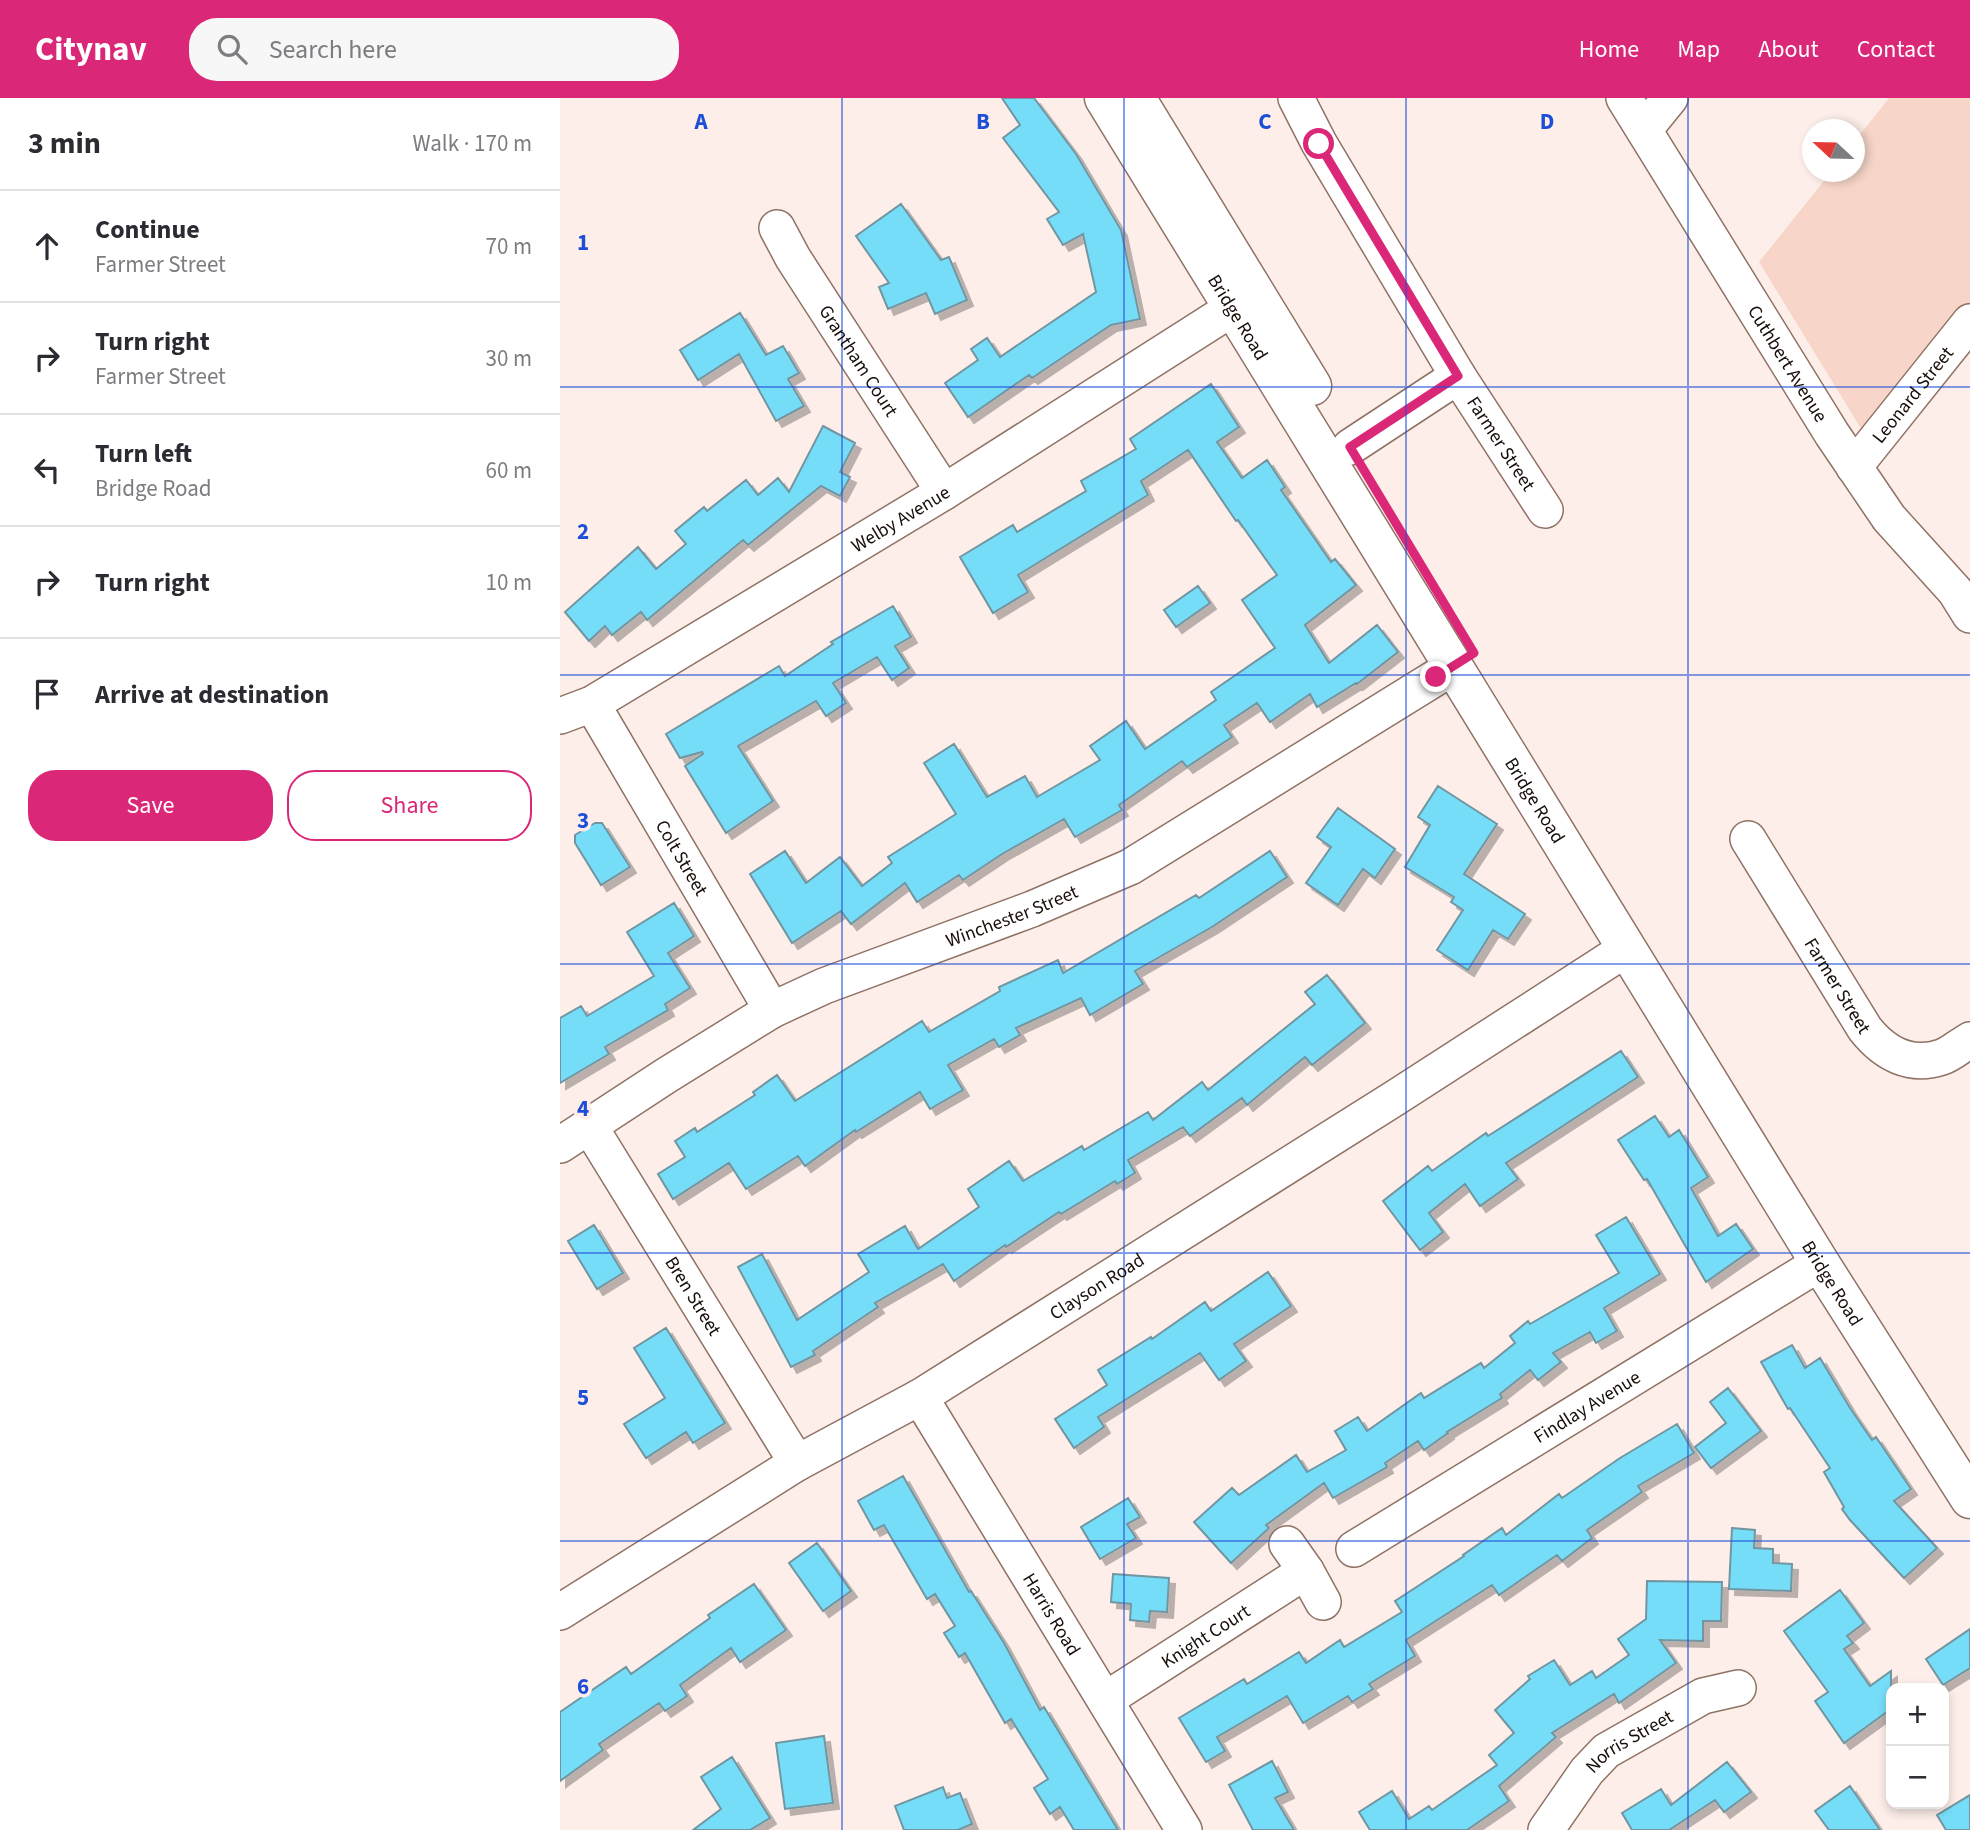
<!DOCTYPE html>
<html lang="en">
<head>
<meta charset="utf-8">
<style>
  :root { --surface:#fff; --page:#f7f7f7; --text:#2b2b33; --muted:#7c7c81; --line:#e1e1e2; --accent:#db2777 }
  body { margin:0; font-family:"Source Sans 3",sans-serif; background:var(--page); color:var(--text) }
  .controls { position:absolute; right:21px; bottom:21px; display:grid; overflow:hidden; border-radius:14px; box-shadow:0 4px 10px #0003 }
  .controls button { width:63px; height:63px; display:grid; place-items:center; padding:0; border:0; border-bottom:2px solid var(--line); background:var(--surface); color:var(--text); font:35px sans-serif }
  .compass { position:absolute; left:1242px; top:21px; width:63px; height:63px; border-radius:50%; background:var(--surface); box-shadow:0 4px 10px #0003; rotate:292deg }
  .stop { position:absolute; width:21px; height:21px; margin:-16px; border:5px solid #db2777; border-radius:50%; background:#fff }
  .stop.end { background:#db2777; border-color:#fff; box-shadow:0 2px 7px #0008 }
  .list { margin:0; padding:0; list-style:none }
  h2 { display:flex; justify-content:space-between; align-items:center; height:91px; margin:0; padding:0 28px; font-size:30px }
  h2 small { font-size:23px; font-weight:400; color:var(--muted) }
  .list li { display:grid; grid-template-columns:46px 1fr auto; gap:21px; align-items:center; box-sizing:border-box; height:112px; padding:0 28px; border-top:2px solid var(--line) }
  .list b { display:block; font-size:26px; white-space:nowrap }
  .list p { margin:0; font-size:23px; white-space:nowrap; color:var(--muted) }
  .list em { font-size:23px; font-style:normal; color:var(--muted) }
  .actions { display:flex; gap:14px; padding:21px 28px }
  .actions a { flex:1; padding:16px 0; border:2px solid var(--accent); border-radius:28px; text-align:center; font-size:24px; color:var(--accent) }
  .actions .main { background:var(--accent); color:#fff }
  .icon { flex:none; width:38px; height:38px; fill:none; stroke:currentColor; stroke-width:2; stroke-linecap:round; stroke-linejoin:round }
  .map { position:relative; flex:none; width:1410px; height:1732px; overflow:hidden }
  header { display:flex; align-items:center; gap:42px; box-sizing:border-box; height:98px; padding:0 35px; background:var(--accent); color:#fff }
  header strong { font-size:33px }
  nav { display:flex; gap:38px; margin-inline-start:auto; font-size:24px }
  .search { width:490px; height:63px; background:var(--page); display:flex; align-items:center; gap:18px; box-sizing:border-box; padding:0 24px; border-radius:28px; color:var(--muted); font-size:26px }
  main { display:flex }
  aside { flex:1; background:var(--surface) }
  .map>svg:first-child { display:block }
  .green { fill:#f7d6c9 }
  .building { fill:#76ddf9; stroke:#7296a1; stroke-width:2; filter:url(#shadow) }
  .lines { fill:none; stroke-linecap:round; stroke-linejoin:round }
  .minor-casing { stroke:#907265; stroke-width:38 }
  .major-casing { stroke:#907265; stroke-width:41 }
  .minor { stroke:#fff; stroke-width:35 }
  .major { stroke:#fff; stroke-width:38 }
  .route { stroke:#db2777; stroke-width:9 }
  .grid { fill:none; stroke:#1d4ed8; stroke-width:2; stroke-opacity:0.55 }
  .labels { text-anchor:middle; stroke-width:7; stroke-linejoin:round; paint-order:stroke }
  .street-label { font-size:19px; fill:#190d09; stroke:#fdeee9 }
  .grid-label { font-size:23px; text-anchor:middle; font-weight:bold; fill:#1d4ed8; stroke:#fdeee9; stroke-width:7; stroke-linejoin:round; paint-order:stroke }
</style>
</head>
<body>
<header>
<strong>Citynav</strong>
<div class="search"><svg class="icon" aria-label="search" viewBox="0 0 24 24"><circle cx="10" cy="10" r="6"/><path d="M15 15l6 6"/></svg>Search here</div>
<nav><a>Home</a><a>Map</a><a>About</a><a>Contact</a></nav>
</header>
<main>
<aside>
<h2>3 min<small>Walk · 170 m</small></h2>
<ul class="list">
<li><svg class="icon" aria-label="ahead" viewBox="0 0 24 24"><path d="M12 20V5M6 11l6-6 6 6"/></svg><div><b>Continue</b><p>Farmer Street</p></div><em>70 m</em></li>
<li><svg class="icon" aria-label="right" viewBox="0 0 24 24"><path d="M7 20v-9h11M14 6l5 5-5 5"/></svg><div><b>Turn right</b><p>Farmer Street</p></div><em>30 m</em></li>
<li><svg class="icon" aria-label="left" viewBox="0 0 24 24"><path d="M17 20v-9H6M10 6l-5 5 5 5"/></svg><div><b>Turn left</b><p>Bridge Road</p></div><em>60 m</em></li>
<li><svg class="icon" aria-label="right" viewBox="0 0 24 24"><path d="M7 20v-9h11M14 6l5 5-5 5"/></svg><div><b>Turn right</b></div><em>10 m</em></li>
<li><svg class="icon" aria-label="arrive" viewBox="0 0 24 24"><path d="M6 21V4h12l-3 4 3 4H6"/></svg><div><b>Arrive at destination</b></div></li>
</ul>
<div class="actions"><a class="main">Save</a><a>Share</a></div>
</aside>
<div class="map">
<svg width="1410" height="1732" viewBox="0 0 1410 1732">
  <defs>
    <filter id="shadow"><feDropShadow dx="6" dy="6" stdDeviation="0" flood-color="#0004"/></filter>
  </defs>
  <rect width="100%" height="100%" fill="#fdeee9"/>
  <path class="green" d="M1329,0H1410V223L1311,347L1199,164L1271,74H1294L1295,43Z"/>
  <path class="building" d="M442,0H474L516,56L561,132L580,221L551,227L472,280L469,277L408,319L385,285L418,262L411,251L427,240L440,259L536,194L523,136L503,147L487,121L499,114L443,40L460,27Z
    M341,106L381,162L389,159L407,202L375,216L366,195L328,211L319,189L329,185L296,138Z
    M180,215L206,257L223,248L239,275L228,281L244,308L216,323L179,256L138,282L120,252Z
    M651,286L679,329L657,344L682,380L707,362L725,389L721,392L771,464L775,461L796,487L745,527L769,565L817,527L838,554L797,586L796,585L757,609L750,596L710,624L697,605L664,627L672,639L627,669L622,663L559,707L562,712L515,739L504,721L442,756L403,782L399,777L357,804L345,785L291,826L281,813L232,845L190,776L225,753L246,785L280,759L302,788L332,765L328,759L396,716L364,665L394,646L427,699L465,678L477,699L540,662L530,648L566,623L585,651L656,602L651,594L715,550L682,502L717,477L678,422L676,423L628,352L581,383L588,397L458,477L468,494L433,515L400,459L453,427L457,434L526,393L521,383L576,351L570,341Z
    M263,328L295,345L280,374L290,379L280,398L261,388L188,447L183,442L87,522L81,514L52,537L45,528L29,543L5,514L78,449L96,471L126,446L115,433L144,409L147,413L186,382L198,397L218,380L229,394Z
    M638,488L650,505L616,529L604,512Z
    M333,508L351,539L335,548L349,570L332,582L317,559L273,585L286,605L266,618L256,603L178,648L213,703L166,735L125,668L143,656L142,654L120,660L106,636L219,568L225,578L273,546L271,544Z
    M878,688L937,726L904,776L965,816L948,841L933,832L908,872L877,852L903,812L891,804L894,799L845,769L870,727L858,719Z
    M778,710L835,751L815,780L803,771L778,807L746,785L771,749L757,739Z
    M35,725H42L70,769L41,787L15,745V737Z
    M710,753L727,779L652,829L575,873L583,886L530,917L521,900L456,930L460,937L439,949L434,941L388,967L403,992L370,1011L360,994L296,1034L295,1032L245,1068L238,1058L186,1091L169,1065L113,1101L98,1076L125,1059L115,1043L135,1030L137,1034L195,997L193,994L217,977L235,1003L362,923L369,934L440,893L439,889L498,862L503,875L636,797L639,800Z
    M114,805L134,838L108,855L130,890L105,906L108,912L45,949L49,956L0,985V920L21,908L27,918L94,878L67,834Z
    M767,877L805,925L752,967L745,959L687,1007L682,1000L630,1038L623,1029L568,1062L575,1075L557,1086L555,1083L501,1116L499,1114L446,1149L445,1147L394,1183L383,1166L315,1205L318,1209L253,1253L255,1257L231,1269L178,1169L202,1156L237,1222L309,1174L298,1156L345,1128L358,1151L419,1109L408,1091L449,1063L463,1083L522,1048L524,1052L588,1014L593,1022L642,984L648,992L755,906L745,894Z
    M1061,953L1078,979L946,1065L958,1081L920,1108L905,1086L869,1115L883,1134L860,1152L823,1103L868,1068L872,1073L926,1035L928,1038Z
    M1095,1018L1109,1039L1119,1032L1148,1079L1131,1090L1158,1138L1176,1126L1193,1151L1146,1184L1087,1081L1084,1082L1058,1042Z
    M1066,1119L1100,1176L1044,1210L1057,1233L1036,1245L1030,1234L993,1255L1001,1264L978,1282L970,1272L940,1296L942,1300L887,1334L888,1335L864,1352L858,1343L825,1365L827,1369L773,1400L764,1385L706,1427L709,1430L671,1465L634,1424L672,1390L679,1397L736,1357L747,1374L786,1352L775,1333L798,1319L807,1333L861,1295L864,1300L921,1265L924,1270L955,1245L950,1238L968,1223L970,1226L1059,1175L1036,1137Z
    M34,1127L63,1175L37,1191L8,1143Z
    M708,1174L731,1208L674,1246L686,1263L659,1282L640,1255L538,1319L544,1329L514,1350L495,1321L547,1287L538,1272L591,1239L592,1241L645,1204L651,1213Z
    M106,1230L165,1325L133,1345L126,1334L86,1360L64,1326L105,1300L74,1250Z
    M1232,1247L1245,1270L1260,1260L1290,1310L1312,1342L1316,1339L1351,1391L1334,1403L1377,1450L1344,1480L1290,1422L1282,1411L1284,1409L1264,1374L1270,1370L1230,1310L1228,1311L1201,1264Z
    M1168,1290L1201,1333L1151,1370L1135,1349L1166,1325L1150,1304Z
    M1117,1326L1134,1355L1078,1388L1082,1394L1027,1432L1032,1440L1002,1463L997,1457L939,1497L932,1487L846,1542L855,1558L809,1586L813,1591L792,1604L788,1598L743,1625L727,1598L657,1639L665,1653L646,1664L619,1620L684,1581L687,1586L739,1554L746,1565L780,1542L784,1549L842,1514L835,1503L904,1458L903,1457L942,1430L946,1437L999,1396L1002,1400L1060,1360Z
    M343,1378L409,1494L411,1493L444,1545L480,1612L484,1609L558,1732H514L500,1709L490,1716L474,1690L488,1681L451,1621L445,1625L405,1555L399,1559L384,1535L395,1528L375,1496L367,1501L324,1427L314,1432L298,1403Z
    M568,1400L580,1419L567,1426L576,1440L540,1461L521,1429Z
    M1172,1430L1195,1432L1194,1450L1213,1451V1465L1232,1466L1231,1493L1169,1491Z
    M257,1445L291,1493L263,1513L229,1465Z
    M553,1476L609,1480L607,1514L590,1513L589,1524L570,1522L571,1506L551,1504Z
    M1087,1483L1162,1484L1161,1523H1143V1543L1100,1542L1116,1565L1059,1605L1054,1596L992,1635L996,1639L939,1688L949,1703L907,1732H810L799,1714L832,1693L849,1721L869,1708L872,1712L937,1667L929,1657L954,1635L935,1612L970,1581L968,1578L994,1562L1010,1587L1032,1573L1036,1580L1069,1557L1058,1541L1086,1521Z
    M194,1486L226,1532L180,1564L171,1550L120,1587L127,1598L105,1613L99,1605L39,1646L43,1652L0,1683V1614L66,1569L71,1576L150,1520L148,1517Z
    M1280,1492L1304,1525L1287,1538L1293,1545L1284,1551L1310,1588L1331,1573V1611L1284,1645L1255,1603L1268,1594L1224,1533Z
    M1410,1531V1570L1383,1587L1366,1561Z
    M264,1638L273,1705L225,1711L216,1645Z
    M172,1659L210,1720L190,1732H133L161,1711L141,1679Z
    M712,1663L728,1694L715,1700L734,1732H693L669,1687Z
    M1167,1664L1191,1694L1164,1714L1155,1702L1109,1732H1072L1062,1715L1101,1691L1111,1707Z
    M1290,1688L1320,1732H1269L1255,1713Z
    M383,1689L387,1700L400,1695L412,1726L398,1732H344L335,1708Z
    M1410,1697V1732H1386L1377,1717Z"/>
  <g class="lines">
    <defs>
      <g id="minor">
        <path id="s1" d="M736,0L759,45L898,278L985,412"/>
        <path id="s2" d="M1064,0L1272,336L1329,420L1395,493L1410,517"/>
        <path d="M1084,32L1110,0"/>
        <path id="s3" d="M217,130L233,160L384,394"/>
        <path d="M790,349L898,278"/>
        <path id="s4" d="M1294,369L1410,224"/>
        <path id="s5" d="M32,606L212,912"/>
        <path id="s6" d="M0,618L32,606L384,394L673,210"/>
        <path id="s7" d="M1188,741L1305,931C1324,955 1350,970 1382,959C1391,956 1401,947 1410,942"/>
        <path id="s8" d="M30,1029L237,1365"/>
        <path id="s9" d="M0,1047L107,977L212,912L264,888L472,811L570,769L893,569"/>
        <path id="s10" d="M360,1299L624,1732"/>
        <path d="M727,1446L746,1473L763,1504"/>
        <path id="s11" d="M794,1451L1260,1165"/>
        <path id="s12" d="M0,1514L237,1365L360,1299L835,1000L1066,851"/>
        <path id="s13" d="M545,1602L746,1473"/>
        <path id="s14" d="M986,1732L1027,1673L1046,1653L1143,1598L1178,1590"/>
      </g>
      <g id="major">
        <path id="s15" d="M544,0L1260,1165L1410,1401"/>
        <path d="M576,0L752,288"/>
      </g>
    </defs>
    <use href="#minor" class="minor-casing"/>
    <use href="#major" class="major-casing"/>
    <use href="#minor" class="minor"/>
    <use href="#major" class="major"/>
  </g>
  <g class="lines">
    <path class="route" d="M759,46L898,278L790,349L914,555L876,579"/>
  </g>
  <path class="grid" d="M282,0V1732M564,0V1732M846,0V1732M1128,0V1732M0,289H1410M0,577H1410M0,866H1410M0,1155H1410M0,1443H1410"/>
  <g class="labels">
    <g class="street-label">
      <text dy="7" stroke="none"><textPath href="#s15" startOffset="257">Bridge Road</textPath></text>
      <text dy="7" stroke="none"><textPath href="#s3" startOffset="156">Grantham Court</textPath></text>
      <text dy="7" stroke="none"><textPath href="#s2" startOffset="312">Cuthbert Avenue</textPath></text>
      <text dy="7" stroke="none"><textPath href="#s4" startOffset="93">Leonard Street</textPath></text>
      <text dy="7" stroke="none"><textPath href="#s1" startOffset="402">Farmer Street</textPath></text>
      <text dy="7" stroke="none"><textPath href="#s6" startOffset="394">Welby Avenue</textPath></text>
      <text dy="7" stroke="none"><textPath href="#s15" startOffset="824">Bridge Road</textPath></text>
      <text dy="7" stroke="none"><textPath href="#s5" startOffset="178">Colt Street</textPath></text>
      <text dy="7" stroke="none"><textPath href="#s9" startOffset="509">Winchester Street</textPath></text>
      <text dy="7" stroke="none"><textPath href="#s7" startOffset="172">Farmer Street</textPath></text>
      <text dy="7" stroke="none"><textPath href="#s15" startOffset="1391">Bridge Road</textPath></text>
      <text dy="7" stroke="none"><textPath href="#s12" startOffset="628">Clayson Road</textPath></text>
      <text dy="7" stroke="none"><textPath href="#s8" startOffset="198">Bren Street</textPath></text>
      <text dy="7" stroke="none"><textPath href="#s11" startOffset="273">Findlay Avenue</textPath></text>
      <text dy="7" stroke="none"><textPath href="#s10" startOffset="254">Harris Road</textPath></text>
      <text dy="7" stroke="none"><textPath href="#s13" startOffset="119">Knight Court</textPath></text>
      <text dy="7" stroke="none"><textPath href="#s14" startOffset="124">Norris Street</textPath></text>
    </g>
  </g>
  <g class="grid-label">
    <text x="141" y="31">A</text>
    <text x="423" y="31">B</text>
    <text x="705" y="31">C</text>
    <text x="987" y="31">D</text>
    <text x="23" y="152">1</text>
    <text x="23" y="441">2</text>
    <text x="23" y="730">3</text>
    <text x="23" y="1018">4</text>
    <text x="23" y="1307">5</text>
    <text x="23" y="1596">6</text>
  </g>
</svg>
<div class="controls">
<button>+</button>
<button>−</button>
</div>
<svg class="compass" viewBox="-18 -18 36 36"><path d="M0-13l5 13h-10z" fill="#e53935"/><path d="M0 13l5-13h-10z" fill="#7c7c81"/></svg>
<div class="stop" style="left:759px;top:46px"></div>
<div class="stop end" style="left:876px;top:579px"></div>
</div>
</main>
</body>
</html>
